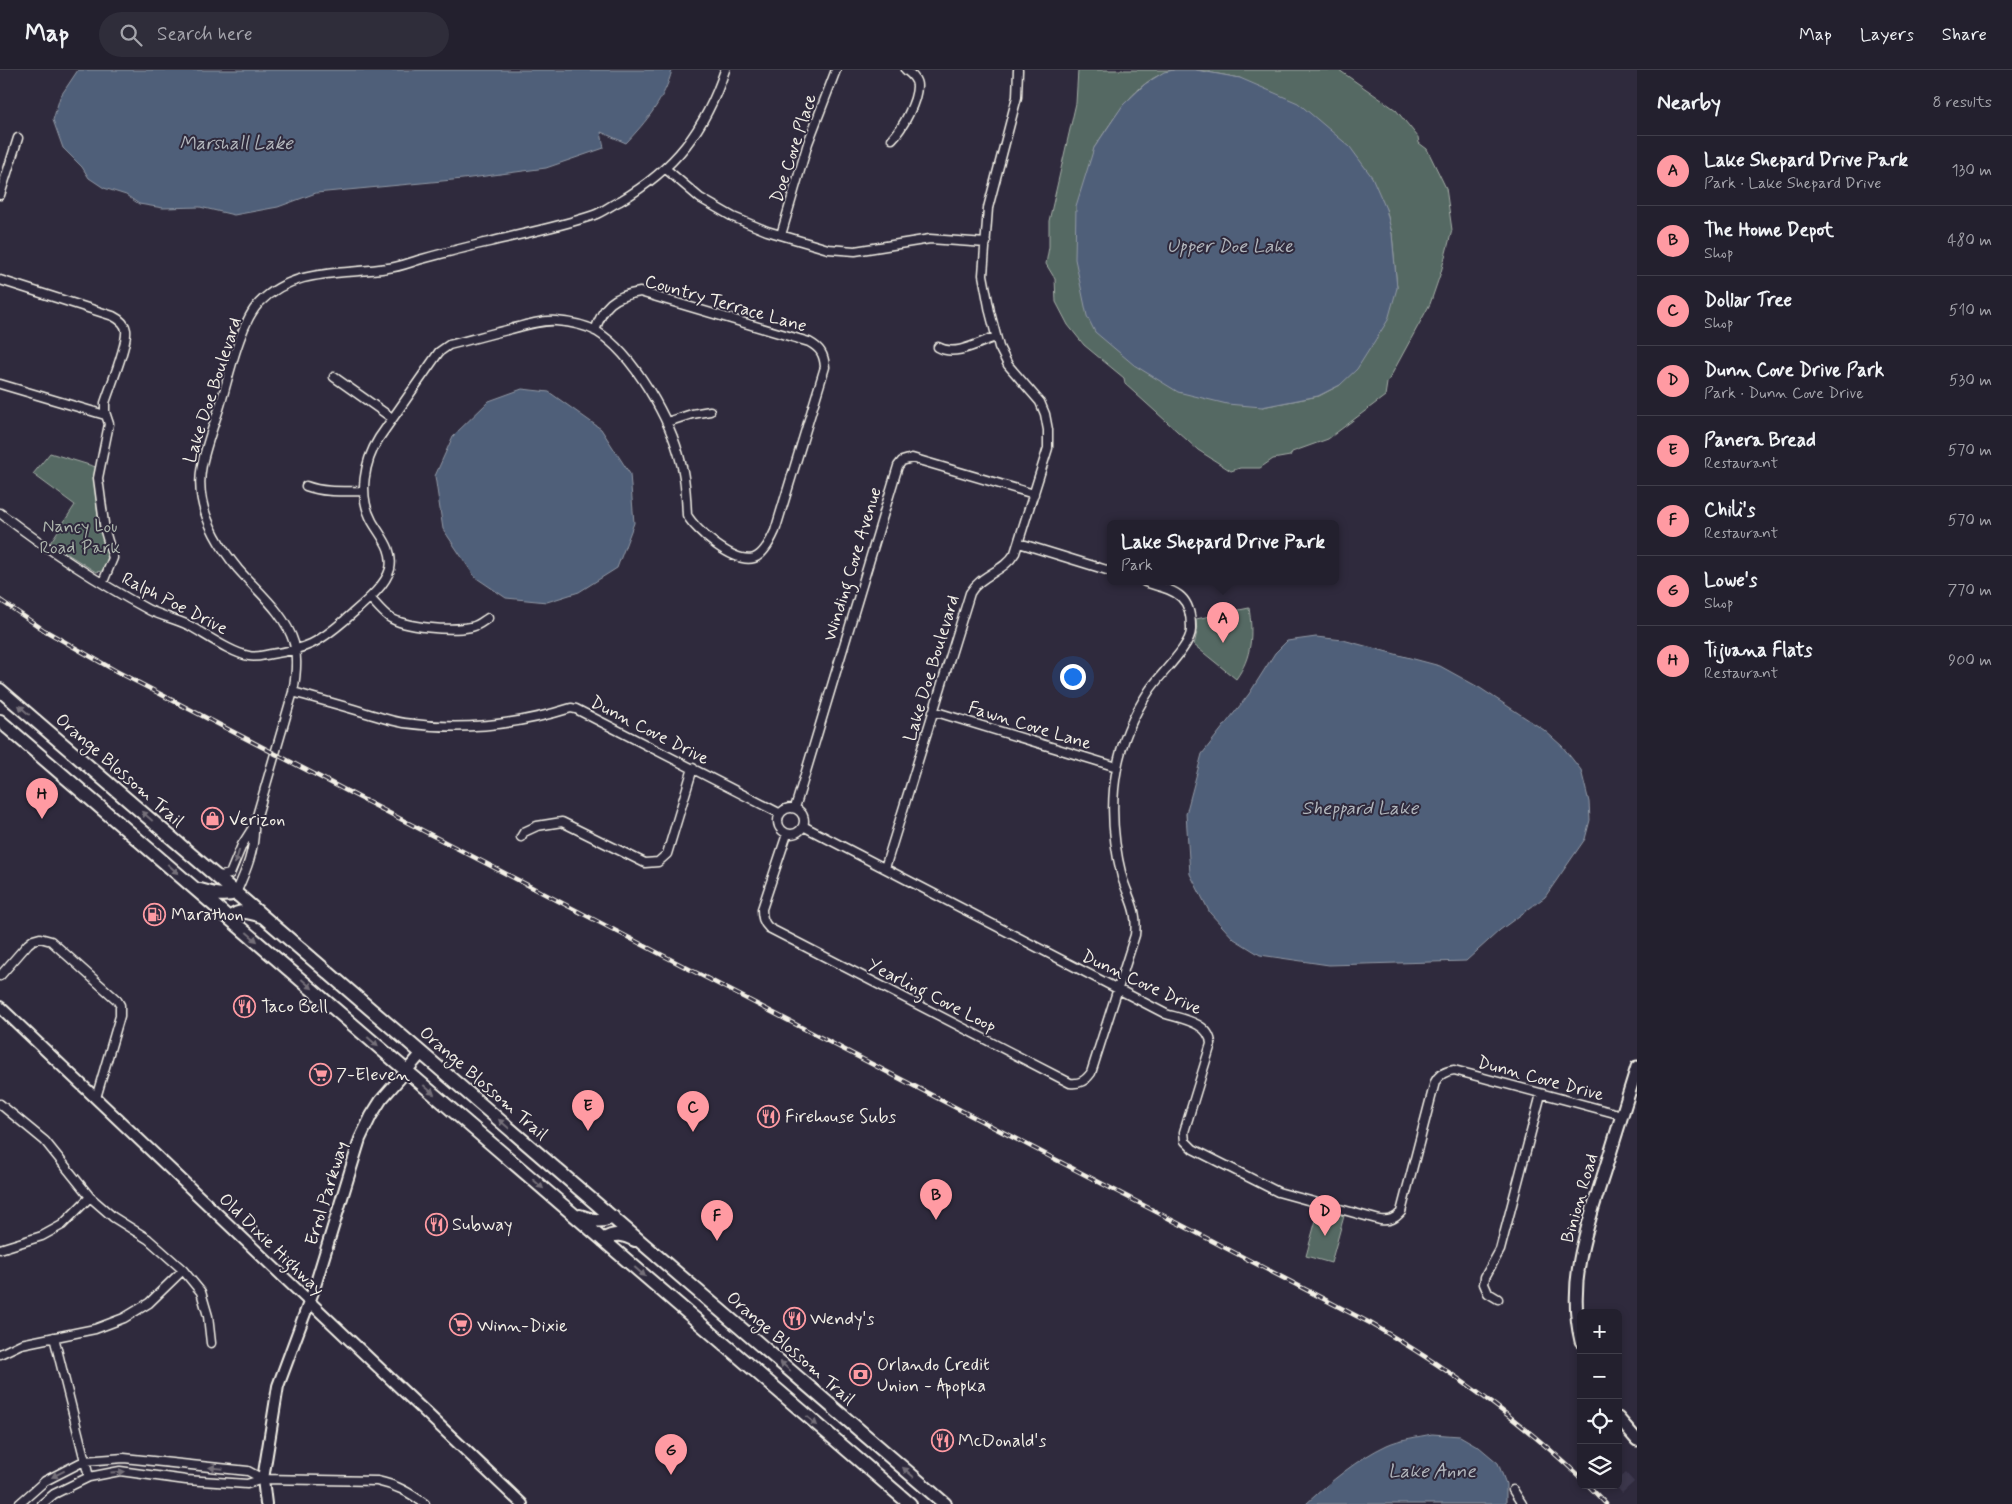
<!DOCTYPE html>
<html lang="en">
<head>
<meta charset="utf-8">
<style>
  :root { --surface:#23202e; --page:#2f2d3a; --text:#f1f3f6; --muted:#a3a3aa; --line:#403e4a; --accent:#ff9aa2 }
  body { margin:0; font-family:Mynerve,sans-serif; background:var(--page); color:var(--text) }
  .controls { position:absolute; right:15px; bottom:15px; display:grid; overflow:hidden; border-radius:8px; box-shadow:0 2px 8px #0003 }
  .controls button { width:45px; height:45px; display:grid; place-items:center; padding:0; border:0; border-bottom:1px solid var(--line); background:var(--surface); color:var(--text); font:25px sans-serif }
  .you { position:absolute; left:1072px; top:606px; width:18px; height:18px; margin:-12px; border:4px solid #fff; border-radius:50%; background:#1a73e8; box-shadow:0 0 0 8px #1a73e833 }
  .badge { display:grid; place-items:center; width:32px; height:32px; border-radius:50%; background:var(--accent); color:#111; font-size:16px; font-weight:700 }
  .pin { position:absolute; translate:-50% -41px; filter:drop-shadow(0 1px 2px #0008) }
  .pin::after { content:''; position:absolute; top:26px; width:18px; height:15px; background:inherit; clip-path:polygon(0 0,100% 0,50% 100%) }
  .popup { position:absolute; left:1107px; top:450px; width:232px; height:65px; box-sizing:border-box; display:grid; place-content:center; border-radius:8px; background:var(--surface); filter:drop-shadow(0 1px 4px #0005); font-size:16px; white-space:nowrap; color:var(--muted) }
  .popup b { font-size:19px; color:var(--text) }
  .popup::after { content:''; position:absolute; left:50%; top:100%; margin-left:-10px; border:10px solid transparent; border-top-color:var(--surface) }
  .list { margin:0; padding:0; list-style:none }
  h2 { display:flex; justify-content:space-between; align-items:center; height:65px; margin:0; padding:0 20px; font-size:21px }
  h2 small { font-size:16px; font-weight:400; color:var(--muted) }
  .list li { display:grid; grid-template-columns:32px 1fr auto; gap:15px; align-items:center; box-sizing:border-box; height:70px; padding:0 20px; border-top:1px solid var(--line) }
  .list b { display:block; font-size:19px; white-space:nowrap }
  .list p { margin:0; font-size:16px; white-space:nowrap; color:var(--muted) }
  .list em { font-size:16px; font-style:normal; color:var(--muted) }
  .icon { flex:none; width:28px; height:28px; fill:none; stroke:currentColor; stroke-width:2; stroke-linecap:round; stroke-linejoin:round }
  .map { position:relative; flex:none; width:1637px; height:1434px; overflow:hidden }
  header { display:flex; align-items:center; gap:30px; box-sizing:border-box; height:70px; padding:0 25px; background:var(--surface); border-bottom:1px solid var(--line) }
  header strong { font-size:24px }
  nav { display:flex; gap:28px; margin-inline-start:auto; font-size:18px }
  .search { width:350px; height:45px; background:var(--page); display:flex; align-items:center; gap:12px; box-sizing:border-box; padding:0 18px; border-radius:28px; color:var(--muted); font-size:19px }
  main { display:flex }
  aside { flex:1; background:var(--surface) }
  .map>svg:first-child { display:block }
  .built { fill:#3d384e }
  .green { fill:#556963; stroke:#a4ada6 }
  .water { fill:#4f5e79; stroke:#9199a5 }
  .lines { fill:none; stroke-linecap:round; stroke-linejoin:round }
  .minor-casing { stroke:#f4f1e8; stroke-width:11 }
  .tertiary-casing { stroke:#f4f1e8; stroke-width:14 }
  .secondary-casing { stroke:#f4f1e8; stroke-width:15 }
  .primary-casing { stroke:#f4f1e8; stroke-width:16 }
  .minor { stroke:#2f2a3d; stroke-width:8 }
  .tertiary { stroke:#2f2a3d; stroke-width:10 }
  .secondary { stroke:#2f2a3d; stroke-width:11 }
  .primary { stroke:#2f2a3d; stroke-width:12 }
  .rail-casing { stroke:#f4f1e8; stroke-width:4.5 }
  .rail { stroke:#2f2a3d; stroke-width:2.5; stroke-dasharray:8; stroke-linecap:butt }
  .oneway { fill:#747079 }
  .labels { text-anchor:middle; stroke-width:4; stroke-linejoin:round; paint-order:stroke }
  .street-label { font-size:18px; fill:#f4f1e8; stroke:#2f2a3d }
  .park-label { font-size:18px; fill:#acb4ac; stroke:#2f2a3d }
  .poi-label { font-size:18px; fill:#f4f1e8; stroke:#2f2a3d; text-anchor:start }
  .water-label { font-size:19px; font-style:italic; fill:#b2b6bc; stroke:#2f2a3d }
</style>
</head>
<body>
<header>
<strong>Map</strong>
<div class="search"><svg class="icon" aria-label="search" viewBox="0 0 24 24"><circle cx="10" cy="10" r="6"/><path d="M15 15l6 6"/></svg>Search here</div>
<nav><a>Map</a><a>Layers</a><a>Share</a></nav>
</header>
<main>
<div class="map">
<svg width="1637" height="1434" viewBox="0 0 1637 1434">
  <rect width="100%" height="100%" fill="#2f2a3d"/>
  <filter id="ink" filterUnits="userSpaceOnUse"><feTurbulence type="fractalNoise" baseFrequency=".02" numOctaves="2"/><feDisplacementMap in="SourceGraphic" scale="10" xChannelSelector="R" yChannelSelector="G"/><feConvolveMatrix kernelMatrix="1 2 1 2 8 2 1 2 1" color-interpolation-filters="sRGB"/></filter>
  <g filter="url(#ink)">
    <path class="built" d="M1626,1403L1634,1412L1622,1423L1615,1415H1618V1410Z"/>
    <path class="green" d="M1078,0H1174C1136,8 1114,49 1094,78L1262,337L1319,326L1340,315L1397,218L1392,164L1386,139L1240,8L1196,0H1339L1396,40L1418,67L1419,73L1427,79L1446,118L1452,160L1441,202L1430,234L1387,313L1385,326L1328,369L1292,382L1290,386L1273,389L1260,398H1240L1231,401L1198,380L1125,314L1124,308L1084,275L1068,255L1056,232L1055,209L1046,194L1049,177V151L1076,33Z
      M50,383L96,397L95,419L98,448L109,490L102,501L96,502L50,473L75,435L33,404Z
      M1249,538C1253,564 1252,587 1236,609L1194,575L1197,562L1196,549Z
      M1319,1139L1344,1146L1331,1193L1306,1186Z"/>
    <path class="water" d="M78,0H672C665,29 646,52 626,73L601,62L604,78L546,98L463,109L316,123L278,137L234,145L200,137L163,138L139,134L126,125L104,118L89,108L82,97L63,78L53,50L60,27Z
      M1174,0H1196L1240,8L1298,33L1350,77L1372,107L1386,139L1392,164L1397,218L1388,250L1357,299L1340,315L1318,326L1262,337L1227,334L1178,322L1134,295L1095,262L1087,246L1075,189L1076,136L1094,78L1123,35L1145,14L1164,2Z
      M522,319L549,322L601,359L630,404L634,453L617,498L579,522L547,532L506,528L475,507L443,459L435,406L453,366L489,331Z
      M1316,567L1343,570L1440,596L1480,618L1544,660L1562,676L1581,700L1589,732L1590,750L1585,769L1545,827L1500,860L1466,891L1329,895L1260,885L1234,869L1210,843L1190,804L1186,744L1202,684L1249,624L1275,583L1287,571Z
      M1432,1364L1460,1366L1479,1377L1498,1393L1506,1414V1434H1306C1330,1412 1357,1389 1387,1375C1400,1369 1418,1367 1432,1364Z"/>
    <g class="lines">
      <defs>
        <path id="minor" d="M892,69C903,58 917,31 917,16C917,9 911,4 906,0
          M666,99L700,128L733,147L767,161L828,179L855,181L930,169L986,173
          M0,125L18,68
          M781,165L808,73L836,0
          M0,210L113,246C119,249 125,253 126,260C128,274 110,317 105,333V342L109,354L98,408L105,461L113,488L103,512
          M938,277C955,287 978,273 995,267
          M334,307L392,348
          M0,314L105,345
          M667,352L692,344L710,341
          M306,416C325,423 344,421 364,421
          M0,443C47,479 97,512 149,540C162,546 175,549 188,555C205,564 231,583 249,586C256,588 264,585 271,584C307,579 318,573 345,550C359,537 385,518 390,499C394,479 381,467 372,451C358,425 364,392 379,368L439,282L449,275C469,270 490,264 511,259C525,255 541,250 556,251C568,252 585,255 596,261C634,284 671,351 681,393C686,410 686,428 687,445C696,461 734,494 754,488C763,485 771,470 775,461L825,297C824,284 820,278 809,272L640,222C614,226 603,235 595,261
          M1019,473L1110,501
          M370,528C376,534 382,542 389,547C405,558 452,561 471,557C478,556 482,552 488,548
          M293,622C317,629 340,635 363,642C377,646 390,651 404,653C460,661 517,655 571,638L576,639L779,743
          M933,641L1117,697
          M778 751a13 13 0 1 1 26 0a13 13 0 1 1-26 0Z
          M795,738L898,396L902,391L912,388L1034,424
          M803,756L1166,944C1182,949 1210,953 1211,974L1184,1062L1185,1071L1193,1079L1278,1122L1380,1150C1390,1151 1395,1149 1401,1142L1435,1012C1439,1004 1446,1001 1454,1000L1622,1045
          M787,764L762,839C762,847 763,852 769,858L1070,1013C1080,1014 1085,1011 1091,1003L1135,865C1138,839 1129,830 1122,807C1113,771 1110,734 1117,698C1122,670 1134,644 1149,621C1159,605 1191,576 1191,560C1192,523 1174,521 1145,512
          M521,767L524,762L537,756L562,752L645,793L658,792L667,784L693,698
          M885,798L970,523C981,504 1004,502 1015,483L1048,378V360L1045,344L1040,332L1008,295L999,277L990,242L983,205L988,138L1017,27L1018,0
          M216,804L221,806L230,804L242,775L254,756L293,622C296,606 298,589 294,573C285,543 258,522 238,499C214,470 194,434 202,395C206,376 213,357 219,339C228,311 239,254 259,233C294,197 343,205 388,198C400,197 411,192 422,189C444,183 466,177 489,172C522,164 562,156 594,145C603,142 611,135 620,131C675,99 705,60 725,0
          M236,823C246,801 255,780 254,756
          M0,906L28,874L33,870L40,868L51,871L117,930L120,935V946L96,1028
          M0,1034L45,1071L90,1127L113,1147L148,1169L183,1200L201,1222L208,1246L211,1273
          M0,1179L42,1166L62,1155L90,1127
          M1498,1229L1488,1223L1484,1214L1485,1207L1500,1180L1541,1024
          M54,1267L89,1407
          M0,1284L21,1274L95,1259L124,1248L149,1233L183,1200
          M1513,1420L1522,1434
          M19,1434L45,1411L84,1391L124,1388L248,1401L263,1409
          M42,1434L54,1424L89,1407L120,1401L186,1410L247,1414L263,1409L377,1411C396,1415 409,1422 425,1434"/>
        <path id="tertiary" d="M0,937L522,1434
          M266,1434L263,1409L278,1316L314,1219L360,1069L371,1046L381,1030L422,983"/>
        <path id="secondary" d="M1581,1271C1567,1213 1586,1159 1604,1103C1615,1068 1626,1033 1637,997
          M1618,1348L1637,1370"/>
        <path id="primary" d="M0,620L945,1434
          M0,651L910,1434
          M200,820C213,824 223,827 236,823
          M230,848C240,839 249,842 261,846
          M580,1146C592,1150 600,1153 613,1147
          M603,1170C615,1162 623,1164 635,1170"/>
      </defs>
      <use href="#minor" class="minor-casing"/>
      <use href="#tertiary" class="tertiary-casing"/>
      <use href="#secondary" class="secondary-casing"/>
      <use href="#primary" class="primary-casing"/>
      <use href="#minor" class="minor"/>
      <use href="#tertiary" class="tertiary"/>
      <use href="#secondary" class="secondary"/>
      <use href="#primary" class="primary"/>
      <defs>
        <path id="rail" d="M0,530L44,560L116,601L1370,1253C1446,1297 1517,1347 1581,1408
          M1588,1415L1606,1434"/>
      </defs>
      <use href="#rail" class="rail-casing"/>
      <use href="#rail" class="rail"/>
    </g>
    <defs><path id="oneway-solid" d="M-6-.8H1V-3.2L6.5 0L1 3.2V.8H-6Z" transform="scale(1.25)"/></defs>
    <g class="oneway">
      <use href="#oneway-solid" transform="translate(24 640) rotate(-139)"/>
      <use href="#oneway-solid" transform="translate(147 746) rotate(-139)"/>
      <use href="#oneway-solid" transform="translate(237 787) rotate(108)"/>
      <use href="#oneway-solid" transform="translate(173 799) rotate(41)"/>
      <use href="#oneway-solid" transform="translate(252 867) rotate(41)"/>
      <use href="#oneway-solid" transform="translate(307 914) rotate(41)"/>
      <use href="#oneway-solid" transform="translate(373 972) rotate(41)"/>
      <use href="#oneway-solid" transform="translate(429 1020) rotate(41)"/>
      <use href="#oneway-solid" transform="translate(504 1054) rotate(-139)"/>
      <use href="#oneway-solid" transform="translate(538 1114) rotate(41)"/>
      <use href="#oneway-solid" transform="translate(640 1202) rotate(41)"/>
      <use href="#oneway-solid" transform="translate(785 1296) rotate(-139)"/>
      <use href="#oneway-solid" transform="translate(812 1351) rotate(41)"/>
      <use href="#oneway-solid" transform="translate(216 1398) rotate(-175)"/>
      <use href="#oneway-solid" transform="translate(118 1402) rotate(-4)"/>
      <use href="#oneway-solid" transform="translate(908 1402) rotate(-139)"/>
      <use href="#oneway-solid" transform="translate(58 1404) rotate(153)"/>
    </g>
  </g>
  <defs>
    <symbol id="shop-ring" viewBox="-11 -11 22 22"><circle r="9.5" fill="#2f2a3d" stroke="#ff9aa2" stroke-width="1.5"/><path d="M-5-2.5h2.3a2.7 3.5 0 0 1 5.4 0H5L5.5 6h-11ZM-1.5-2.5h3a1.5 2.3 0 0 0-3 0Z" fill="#ff9aa2"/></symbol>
    <symbol id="fuel-ring" viewBox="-11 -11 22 22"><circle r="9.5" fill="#2f2a3d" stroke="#ff9aa2" stroke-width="1.5"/><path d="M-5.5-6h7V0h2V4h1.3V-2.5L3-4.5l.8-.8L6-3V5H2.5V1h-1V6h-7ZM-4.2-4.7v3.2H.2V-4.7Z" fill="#ff9aa2"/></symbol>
    <symbol id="restaurant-ring" viewBox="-11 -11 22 22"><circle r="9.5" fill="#2f2a3d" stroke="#ff9aa2" stroke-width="1.5"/><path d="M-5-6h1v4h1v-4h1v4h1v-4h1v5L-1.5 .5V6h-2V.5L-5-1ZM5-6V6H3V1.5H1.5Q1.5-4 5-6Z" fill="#ff9aa2"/></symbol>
    <symbol id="supermarket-ring" viewBox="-11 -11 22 22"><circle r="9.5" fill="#2f2a3d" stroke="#ff9aa2" stroke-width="1.5"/><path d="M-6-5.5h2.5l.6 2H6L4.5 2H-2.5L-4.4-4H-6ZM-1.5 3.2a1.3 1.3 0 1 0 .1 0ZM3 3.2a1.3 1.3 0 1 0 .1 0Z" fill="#ff9aa2"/></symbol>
    <symbol id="bank-ring" viewBox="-11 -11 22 22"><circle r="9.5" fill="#2f2a3d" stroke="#ff9aa2" stroke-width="1.5"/><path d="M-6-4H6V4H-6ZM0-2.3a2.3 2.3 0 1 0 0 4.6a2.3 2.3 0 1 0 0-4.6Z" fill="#ff9aa2"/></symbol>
  </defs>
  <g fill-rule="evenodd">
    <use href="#shop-ring" x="200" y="736" width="25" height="25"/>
    <use href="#fuel-ring" x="142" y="832" width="25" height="25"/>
    <use href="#restaurant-ring" x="232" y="924" width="25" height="25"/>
    <use href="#supermarket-ring" x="308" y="992" width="25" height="25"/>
    <use href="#restaurant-ring" x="756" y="1034" width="25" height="25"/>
    <use href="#restaurant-ring" x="424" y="1142" width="25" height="25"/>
    <use href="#restaurant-ring" x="782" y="1236" width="25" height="25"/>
    <use href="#supermarket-ring" x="448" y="1242" width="25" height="25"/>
    <use href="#bank-ring" x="848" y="1292" width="25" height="25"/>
    <use href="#restaurant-ring" x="930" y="1358" width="25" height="25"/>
  </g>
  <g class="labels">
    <g class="street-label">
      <text transform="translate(793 78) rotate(-72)" y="6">Doe Cove Place</text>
      <text transform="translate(726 233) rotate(16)" y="6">Country Terrace Lane</text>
      <text transform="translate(212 320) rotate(-72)" y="6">Lake Doe Boulevard</text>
      <text transform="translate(852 494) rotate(-73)" y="6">Winding Cove Avenue</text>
      <text transform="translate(175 533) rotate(27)" y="6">Ralph Poe Drive</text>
      <text transform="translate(931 598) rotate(-73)" y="6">Lake Doe Boulevard</text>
      <text transform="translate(1030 655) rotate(17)" y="6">Fawn Cove Lane</text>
      <text transform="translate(650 660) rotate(27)" y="6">Dunn Cove Drive</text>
      <text transform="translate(120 700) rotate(41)" y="6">Orange Blossom Trail</text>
      <text transform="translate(1142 912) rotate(25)" y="6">Dunn Cove Drive</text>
      <text transform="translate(932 925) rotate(27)" y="6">Yearling Cove Loop</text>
      <text transform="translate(1541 1008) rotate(15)" y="6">Dunn Cove Drive</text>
      <text transform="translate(484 1013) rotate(41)" y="6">Orange Blossom Trail</text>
      <text transform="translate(326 1123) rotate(-73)" y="6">Errol Parkway</text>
      <text transform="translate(1579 1128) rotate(-74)" y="6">Binion Road</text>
      <text transform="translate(272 1174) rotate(44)" y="6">Old Dixie Highway</text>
      <text transform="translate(791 1278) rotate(41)" y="6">Orange Blossom Trail</text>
    </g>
    <g class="park-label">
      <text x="80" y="462">Nancy Lou<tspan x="80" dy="21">Road Park</tspan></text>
    </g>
    <g class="poi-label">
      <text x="229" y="755">Verizon</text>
      <text x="171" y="850">Marathon</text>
      <text x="261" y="942">Taco Bell</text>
      <text x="336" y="1010">7-Eleven</text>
      <text x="785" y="1052">Firehouse Subs</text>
      <text x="452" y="1160">Subway</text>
      <text x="810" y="1254">Wendy's</text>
      <text x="477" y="1261">Winn-Dixie</text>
      <text x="877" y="1300">Orlando Credit<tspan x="877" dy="21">Union - Apopka</tspan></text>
      <text x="958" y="1376">McDonald's</text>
    </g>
    <g class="water-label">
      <text x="236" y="79">Marshall Lake</text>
      <text x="1230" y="182">Upper Doe Lake</text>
      <text x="1360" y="744">Sheppard Lake</text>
      <text x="1432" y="1407">Lake Anne</text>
    </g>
  </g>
</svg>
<div class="controls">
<button>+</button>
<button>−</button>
<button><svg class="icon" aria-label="locate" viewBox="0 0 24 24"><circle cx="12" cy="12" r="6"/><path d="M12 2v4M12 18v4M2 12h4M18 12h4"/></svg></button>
<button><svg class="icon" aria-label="layers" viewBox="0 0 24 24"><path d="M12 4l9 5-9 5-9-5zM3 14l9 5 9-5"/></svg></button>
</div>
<div class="you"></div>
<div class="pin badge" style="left:1223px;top:573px">A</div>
<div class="popup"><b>Lake Shepard Drive Park</b>Park</div>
<div class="pin badge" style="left:936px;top:1150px">B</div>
<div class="pin badge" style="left:693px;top:1062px">C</div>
<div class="pin badge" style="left:1325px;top:1166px">D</div>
<div class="pin badge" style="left:588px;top:1061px">E</div>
<div class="pin badge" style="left:717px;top:1171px">F</div>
<div class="pin badge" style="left:671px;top:1405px">G</div>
<div class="pin badge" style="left:42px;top:749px">H</div>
</div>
<aside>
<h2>Nearby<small>8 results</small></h2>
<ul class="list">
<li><span class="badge">A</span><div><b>Lake Shepard Drive Park</b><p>Park · Lake Shepard Drive</p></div><em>130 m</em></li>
<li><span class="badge">B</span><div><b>The Home Depot</b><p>Shop</p></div><em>480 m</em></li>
<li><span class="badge">C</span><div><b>Dollar Tree</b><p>Shop</p></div><em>510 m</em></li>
<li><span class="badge">D</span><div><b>Dunn Cove Drive Park</b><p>Park · Dunn Cove Drive</p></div><em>530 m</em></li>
<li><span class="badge">E</span><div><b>Panera Bread</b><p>Restaurant</p></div><em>570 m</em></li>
<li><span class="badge">F</span><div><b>Chili's</b><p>Restaurant</p></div><em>570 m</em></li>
<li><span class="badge">G</span><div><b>Lowe's</b><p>Shop</p></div><em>770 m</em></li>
<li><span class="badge">H</span><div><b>Tijuana Flats</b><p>Restaurant</p></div><em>900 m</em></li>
</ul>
</aside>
</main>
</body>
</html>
